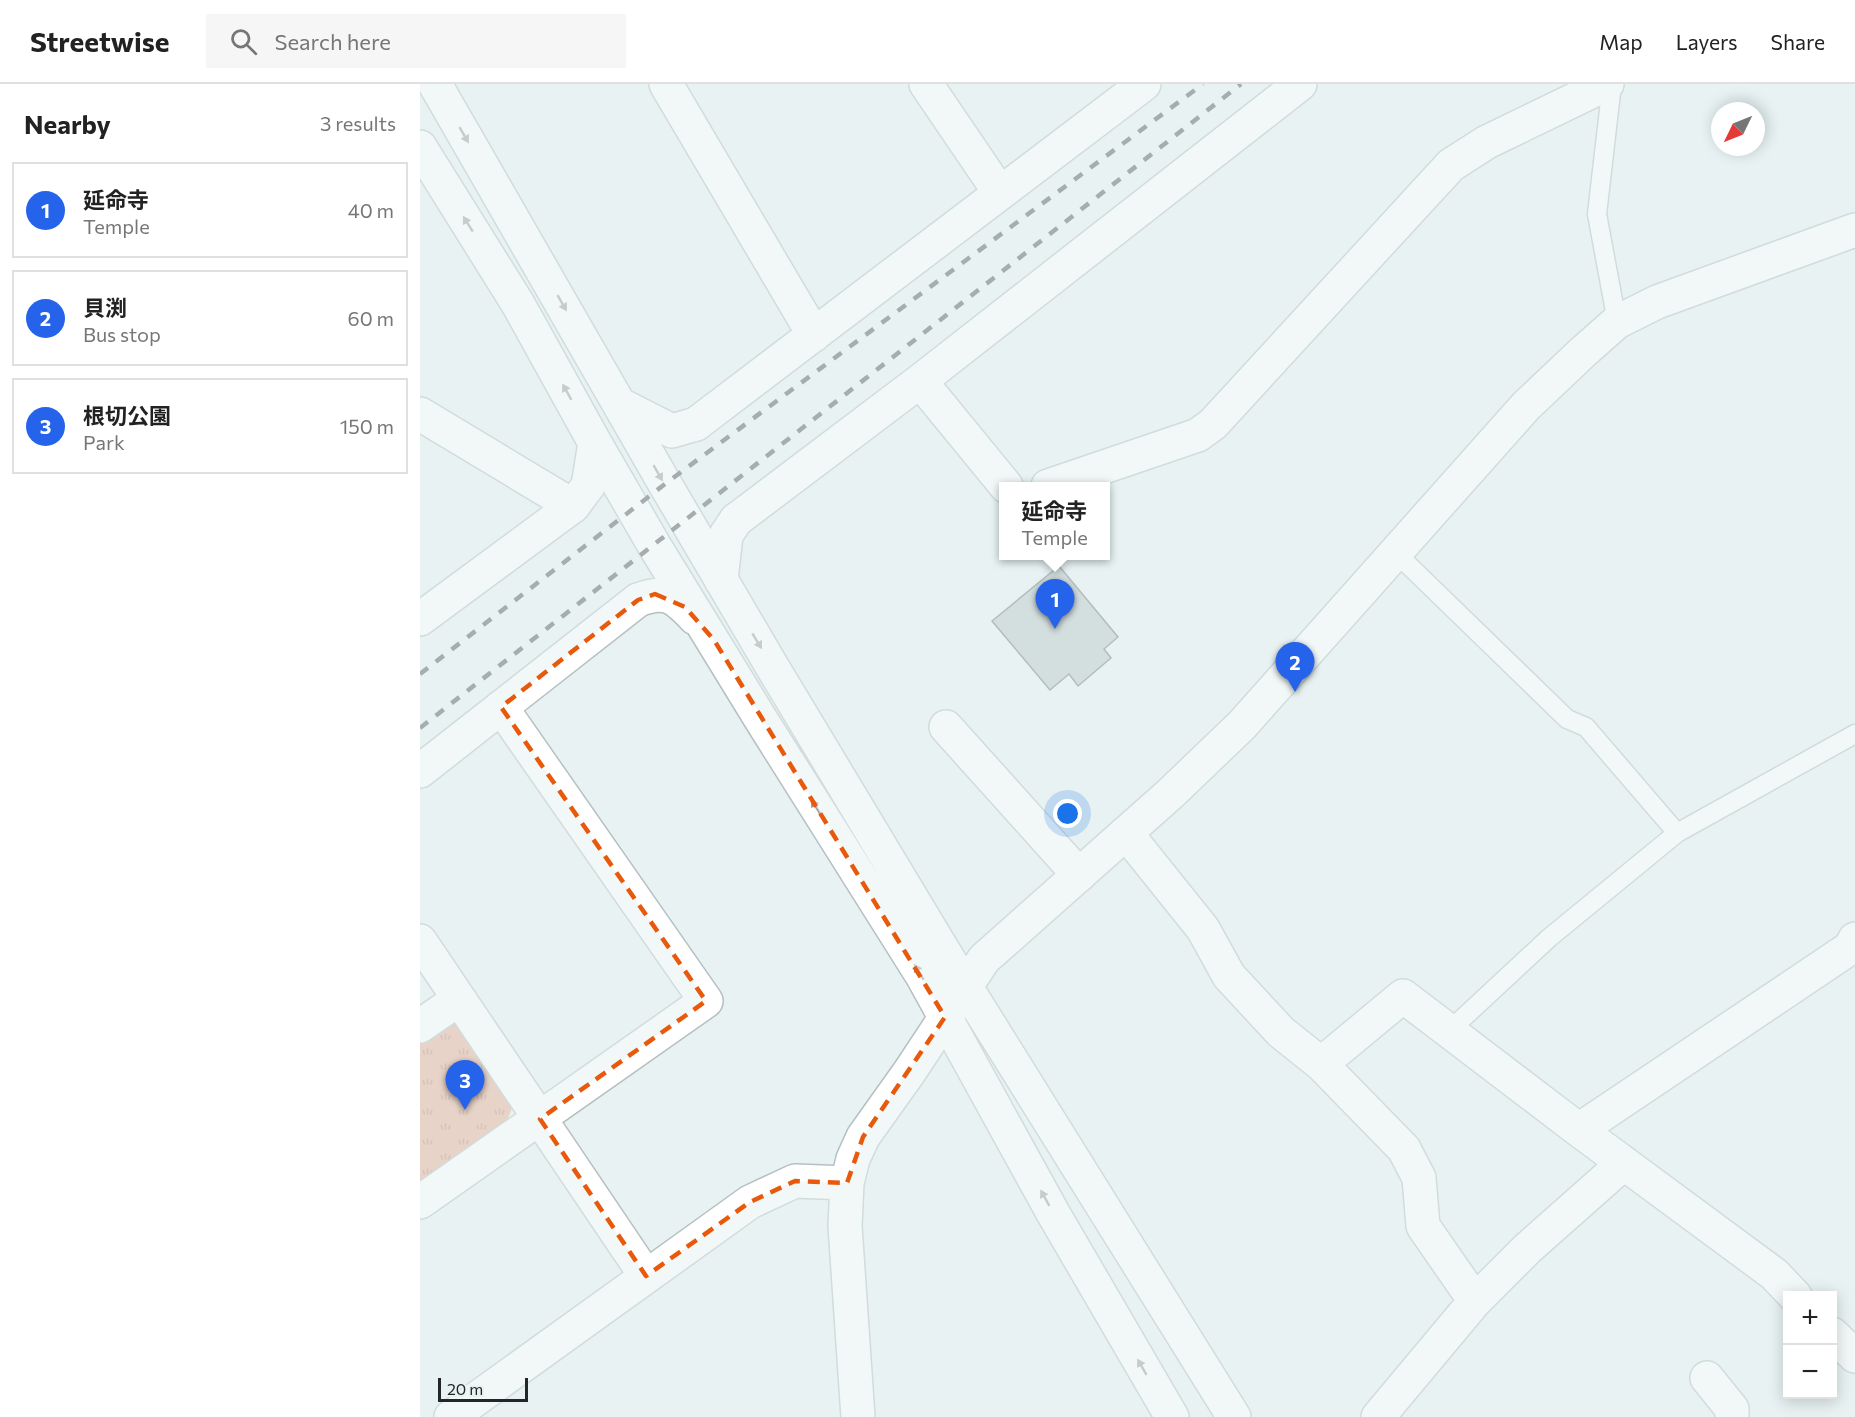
<!DOCTYPE html>
<html lang="en">
<head>
<meta charset="utf-8">
<style>
  :root { --surface:#fff; --page:#f6f6f6; --text:#222; --muted:#767676; --line:#e0e0e0; --accent:#2563eb }
  body { margin:0; font-family:Commissioner,"Noto Sans JP",sans-serif; background:var(--page); color:var(--text) }
  .controls { position:absolute; right:18px; bottom:18px; display:grid; overflow:hidden; border-radius:0px; box-shadow:0 3px 15px #0003 }
  .controls button { width:54px; height:54px; display:grid; place-items:center; padding:0; border:0; border-bottom:2px solid var(--line); background:var(--surface); color:var(--text); font:30px sans-serif }
  .compass { position:absolute; left:1291px; top:18px; width:54px; height:54px; border-radius:50%; background:var(--surface); box-shadow:0 3px 15px #0003; rotate:227deg }
  .scale { position:absolute; left:18px; bottom:15px; width:90px; box-sizing:border-box; padding-left:6px; border:3px solid #222626; border-top:0; font-size:16px; line-height:21px; white-space:nowrap; color:#222626; -webkit-text-stroke:4px #e8f2f3; paint-order:stroke }
  .you { position:absolute; left:648px; top:730px; width:21px; height:21px; margin:-15px; border:4px solid #fff; border-radius:50%; background:#1a73e8; box-shadow:0 0 0 9px #1a73e833 }
  .badge { display:grid; place-items:center; width:39px; height:39px; border-radius:50%; background:var(--accent); color:#fff; font-size:20px; font-weight:700 }
  .pin { position:absolute; translate:-50% -50px; filter:drop-shadow(0 2px 3px #0008) }
  .pin::after { content:''; position:absolute; top:32px; width:21px; height:18px; background:inherit; clip-path:polygon(0 0,100% 0,50% 100%) }
  .popup { position:absolute; left:579px; top:398px; width:111px; height:78px; box-sizing:border-box; display:grid; place-content:center; border-radius:0px; background:var(--surface); filter:drop-shadow(0 2px 4px #0005); font-size:20px; white-space:nowrap; color:var(--muted) }
  .popup b { font-size:22px; color:var(--text) }
  .popup::after { content:''; position:absolute; left:50%; top:100%; margin-left:-12px; border:12px solid transparent; border-top-color:var(--surface) }
  .list { margin:0; padding:0; list-style:none }
  h2 { display:flex; justify-content:space-between; align-items:center; height:78px; margin:0; padding:0 24px; font-size:26px }
  h2 small { font-size:20px; font-weight:400; color:var(--muted) }
  .list li { display:grid; grid-template-columns:39px 1fr auto; gap:18px; align-items:center; box-sizing:border-box; height:96px; margin:0 12px 12px; padding:0 12px; border:2px solid var(--line); border-radius:0px }
  .list b { display:block; font-size:22px; white-space:nowrap }
  .list p { margin:0; font-size:20px; white-space:nowrap; color:var(--muted) }
  .list em { font-size:20px; font-style:normal; color:var(--muted) }
  .icon { flex:none; width:33px; height:33px; fill:none; stroke:currentColor; stroke-width:2; stroke-linecap:round; stroke-linejoin:round }
  .map { position:relative; flex:none; width:1435px; height:1333px; overflow:hidden }
  header { display:flex; align-items:center; gap:36px; box-sizing:border-box; height:84px; padding:0 30px; background:var(--surface); border-bottom:2px solid var(--line) }
  header strong { font-size:28px }
  nav { display:flex; gap:33px; margin-inline-start:auto; font-size:21px }
  .search { width:420px; height:54px; background:var(--page); display:flex; align-items:center; gap:15px; box-sizing:border-box; padding:0 21px; border-radius:0px; color:var(--muted); font-size:22px }
  main { display:flex }
  aside { flex:1; background:var(--surface) }
  .map>svg:first-child { display:block }
  .grass { fill:url(#grass-tufts) }
  .building { fill:#bbc5c6; stroke:#747d7e; stroke-width:1.5 }
  .lines { fill:none; stroke-linecap:round; stroke-linejoin:round }
  .service-casing { stroke:#b6c0c1; stroke-width:21 }
  .minor-casing { stroke:#b6c0c1; stroke-width:36 }
  .tertiary-casing { stroke:#b6c0c1; stroke-width:36 }
  .service { stroke:#fff; stroke-width:18 }
  .minor { stroke:#fff; stroke-width:33 }
  .tertiary { stroke:#fff; stroke-width:33 }
  .rail { stroke:#555a5b; stroke-width:4.5; stroke-dasharray:10 10; stroke-linecap:butt }
  .oneway { fill:#9c9d9d }
  .marked { fill:none; stroke:#e8590c; stroke-width:4.5; stroke-dasharray:12 8; stroke-linejoin:round }
</style>
</head>
<body>
<header>
<strong>Streetwise</strong>
<div class="search"><svg class="icon" aria-label="search" viewBox="0 0 24 24"><circle cx="10" cy="10" r="6"/><path d="M15 15l6 6"/></svg>Search here</div>
<nav><a>Map</a><a>Layers</a><a>Share</a></nav>
</header>
<main>
<aside>
<h2>Nearby<small>3 results</small></h2>
<ul class="list">
<li><span class="badge">1</span><div><b>延命寺</b><p>Temple</p></div><em>40 m</em></li>
<li><span class="badge">2</span><div><b>貝渕</b><p>Bus stop</p></div><em>60 m</em></li>
<li><span class="badge">3</span><div><b>根切公園</b><p>Park</p></div><em>150 m</em></li>
</ul>
</aside>
<div class="map">
<svg width="1435" height="1333" viewBox="0 0 1435 1333">
  <defs>
    <pattern id="grass-tufts" width="24" height="20" patternUnits="userSpaceOnUse" patternTransform="scale(1.5)"><rect width="24" height="20" fill="#e9ad94"/><path d="M3 7l-1-3M5 7V3M7 7l1-3M15 17l-1-3M17 17v-4M19 17l1-3" fill="none" stroke="#bc8d79"/></pattern>
  </defs>
  <rect width="100%" height="100%" fill="#e8f2f3"/>
  <path class="grass" d="M38,935L95,1016L87,1037L0,1097V955Z"/>
  <path class="building" d="M639,482L698,553L684,565L691,574L658,602L649,590L630,606L572,537Z"/>
  <g class="lines">
    <defs>
      <path id="service" d="M1192,0L1177,130L1197,238
        M975,468L1147,635L1166,643L1257,749
        M1029,947L1129,854L1257,749L1435,650"/>
      <path id="minor" d="M246,0L394,251
        M506,0L580,109
        M500,297L586,402
        M0,330L153,422L0,535
        M276,340L724,0
        M628,402L778,351L793,340L1031,81L1067,58L1187,0
        M316,436L500,297L880,0
        M526,643L659,791
        M0,687L218,516
        M706,749L783,845L809,892L861,948L901,980L984,1065L999,1094L1003,1142L1055,1217
        M0,857L226,1192
        M0,942L39,915
        M901,980L983,912L1159,1046L1354,1190L1375,1212
        M1159,1046L1430,864L1435,855
        M0,1118L286,917L81,623
        M1412,1250L1435,1272
        M1287,1294L1312,1325V1333
        M958,1333L1055,1217L1107,1165L1204,1079"/>
      <path id="tertiary" d="M15,0L245,400L350,579L524,868L814,1333
        M0,63L98,220L175,359L234,461L340,634L503,893L633,1129L752,1333
        M199,320L252,347L276,340
        M153,422L168,402L175,359
        M301,496L306,451L316,436
        M218,516C246,505 255,513 275,534
        M31,1333L330,1118L375,1097L427,1099
        M438,1333L425,1142L427,1099L433,1075L443,1053L490,987L564,875L750,710L822,641L1106,322L1163,268L1197,238L1237,218L1435,146"/>
    </defs>
    <use href="#service" class="service-casing"/>
    <use href="#minor" class="minor-casing"/>
    <use href="#tertiary" class="tertiary-casing"/>
    <use href="#service" class="service"/>
    <use href="#minor" class="minor"/>
    <use href="#tertiary" class="tertiary"/>
    <path class="rail" d="M0,590L245,400L783,0
      M0,644L821,0"/>
  </g>
  <defs><path id="oneway-solid" d="M-6-.8H1V-3.2L6.5 0L1 3.2V.8H-6Z" transform="scale(1.5)"/></defs>
  <g class="oneway">
    <use href="#oneway-solid" transform="translate(44 51) rotate(60)"/>
    <use href="#oneway-solid" transform="translate(48 140) rotate(-122)"/>
    <use href="#oneway-solid" transform="translate(142 219) rotate(60)"/>
    <use href="#oneway-solid" transform="translate(147 308) rotate(-119)"/>
    <use href="#oneway-solid" transform="translate(238 389) rotate(60)"/>
    <use href="#oneway-solid" transform="translate(337 557) rotate(59)"/>
    <use href="#oneway-solid" transform="translate(396 723) rotate(-122)"/>
    <use href="#oneway-solid" transform="translate(499 888) rotate(-121)"/>
    <use href="#oneway-solid" transform="translate(625 1114) rotate(-119)"/>
    <use href="#oneway-solid" transform="translate(722 1283) rotate(-120)"/>
  </g>
  <path d="M0 0H1435V1333H0ZM235,510L265,523L294,556L525,933L443,1053L427,1099L375,1097L330,1118L226,1192L120,1035L286,917L81,623L218,516Z" fill="#e8f2f3" fill-opacity=".55" fill-rule="evenodd"/>
  <path class="marked" d="M235,510L265,523L294,556L525,933L443,1053L427,1099L375,1097L330,1118L226,1192L120,1035L286,917L81,623L218,516Z"/>
</svg>
<div class="controls">
<button>+</button>
<button>−</button>
</div>
<svg class="compass" viewBox="-18 -18 36 36"><path d="M0-13l5 13h-10z" fill="#e53935"/><path d="M0 13l5-13h-10z" fill="#767676"/></svg>
<div class="scale">20 m</div>
<div class="you"></div>
<div class="pin badge" style="left:635px;top:545px">1</div>
<div class="popup"><b>延命寺</b>Temple</div>
<div class="pin badge" style="left:875px;top:608px">2</div>
<div class="pin badge" style="left:45px;top:1026px">3</div>
</div>
</main>
</body>
</html>
